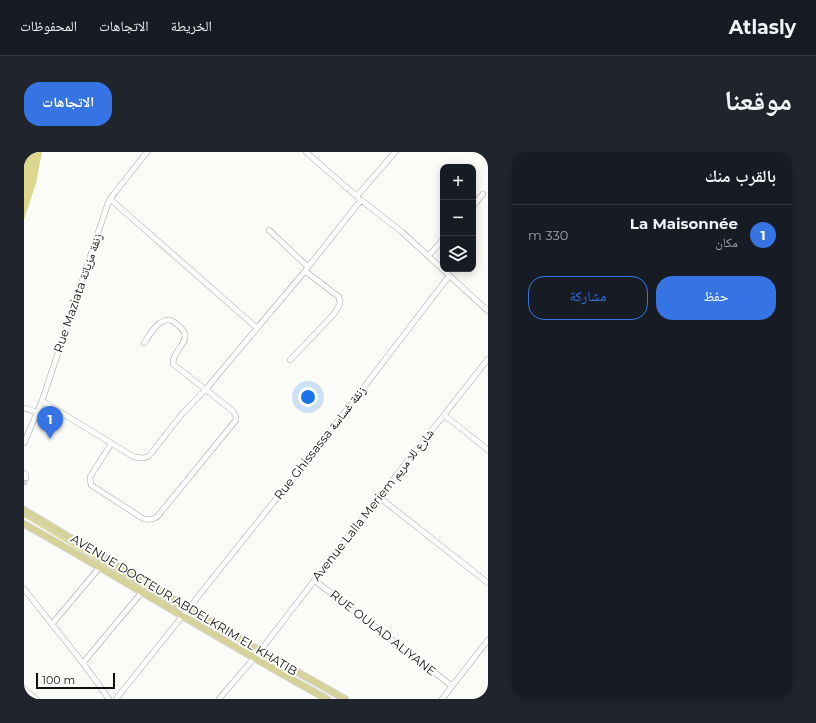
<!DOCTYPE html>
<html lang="ar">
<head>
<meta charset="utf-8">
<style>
  :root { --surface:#171b24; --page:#20242c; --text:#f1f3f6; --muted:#9ea1a6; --line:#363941; --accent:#3574e2 }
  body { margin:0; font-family:Montserrat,"Noto Naskh Arabic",sans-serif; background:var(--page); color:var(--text); direction:rtl }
  .controls { position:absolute; right:12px; top:12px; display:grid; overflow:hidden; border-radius:8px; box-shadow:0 2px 10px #0003 }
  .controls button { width:36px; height:36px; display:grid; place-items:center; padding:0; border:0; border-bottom:1px solid var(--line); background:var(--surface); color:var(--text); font:20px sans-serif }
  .scale { position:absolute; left:12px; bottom:10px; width:79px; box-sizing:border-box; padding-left:4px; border:2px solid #111110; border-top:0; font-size:11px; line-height:14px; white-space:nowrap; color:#111110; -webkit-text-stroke:3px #fffffe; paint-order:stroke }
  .you { position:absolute; left:284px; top:245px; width:14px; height:14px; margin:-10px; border:3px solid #fff; border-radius:50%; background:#1a73e8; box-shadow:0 0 0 6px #1a73e833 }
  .badge { display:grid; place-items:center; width:26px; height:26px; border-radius:50%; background:var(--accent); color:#fff; font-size:13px; font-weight:700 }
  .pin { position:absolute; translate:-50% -33px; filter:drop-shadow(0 1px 2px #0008) }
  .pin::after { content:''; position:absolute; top:21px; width:14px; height:12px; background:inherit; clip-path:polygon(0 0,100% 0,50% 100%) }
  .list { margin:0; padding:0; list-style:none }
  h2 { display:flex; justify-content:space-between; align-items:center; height:52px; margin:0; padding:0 16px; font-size:17px }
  h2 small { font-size:13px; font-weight:400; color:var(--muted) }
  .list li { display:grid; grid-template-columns:26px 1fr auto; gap:12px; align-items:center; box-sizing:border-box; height:60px; padding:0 16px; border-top:1px solid var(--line) }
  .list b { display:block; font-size:15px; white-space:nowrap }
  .list p { margin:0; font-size:13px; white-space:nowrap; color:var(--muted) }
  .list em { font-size:13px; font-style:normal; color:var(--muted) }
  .actions { display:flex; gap:8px; padding:12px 16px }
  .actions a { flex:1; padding:9px 0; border:1px solid var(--accent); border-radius:16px; text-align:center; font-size:14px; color:var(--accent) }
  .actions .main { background:var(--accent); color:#fff }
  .icon { flex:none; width:22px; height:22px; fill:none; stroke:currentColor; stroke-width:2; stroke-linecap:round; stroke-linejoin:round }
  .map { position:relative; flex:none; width:464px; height:547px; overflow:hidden; direction:ltr; border-radius:16px }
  header { display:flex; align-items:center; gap:24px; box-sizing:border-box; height:56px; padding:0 20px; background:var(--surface); border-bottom:1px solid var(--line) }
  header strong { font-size:19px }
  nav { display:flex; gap:22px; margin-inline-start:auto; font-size:14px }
  .intro { display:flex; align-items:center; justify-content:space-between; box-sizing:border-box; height:96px; padding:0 24px }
  h1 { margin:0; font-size:28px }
  .button { padding:10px 18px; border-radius:16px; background:var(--accent); color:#fff; font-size:14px; font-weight:700 }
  main { display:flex; gap:24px; padding:0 24px }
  aside { flex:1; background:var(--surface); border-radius:16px; box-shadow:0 2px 10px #0003 }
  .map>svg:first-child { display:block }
  .green { fill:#dbd78d }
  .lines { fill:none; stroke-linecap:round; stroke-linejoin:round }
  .minor-tunnel { stroke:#d8d8d4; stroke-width:5; stroke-dasharray:5 2.5; stroke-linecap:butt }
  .minor-casing { stroke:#a6a6a3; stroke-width:6 }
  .major-casing { stroke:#d4d4d4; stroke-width:8 }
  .minor { stroke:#fff; stroke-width:5 }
  .major { stroke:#d6d298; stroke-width:6 }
  .labels { text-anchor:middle; stroke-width:4; stroke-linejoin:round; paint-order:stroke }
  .street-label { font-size:12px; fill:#111110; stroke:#fffffe }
</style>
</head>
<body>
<header>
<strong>Atlasly</strong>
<nav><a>الخريطة</a><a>الاتجاهات</a><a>المحفوظات</a></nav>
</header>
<div class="intro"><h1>موقعنا</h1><a class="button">الاتجاهات</a></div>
<main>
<aside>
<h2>بالقرب منك<small></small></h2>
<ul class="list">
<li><span class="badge">1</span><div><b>La Maisonnée</b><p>مكان</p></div><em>330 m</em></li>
</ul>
<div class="actions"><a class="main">حفظ</a><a>مشاركة</a></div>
</aside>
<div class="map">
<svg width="464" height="547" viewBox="0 0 464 547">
  <rect width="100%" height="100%" fill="#fbfbf7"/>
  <path class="green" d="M0,0H18L12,31L0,68Z
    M0,361L155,455L156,457L154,458L0,365Z"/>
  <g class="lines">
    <path class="minor-tunnel" d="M0,333L2,326"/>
    <defs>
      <path id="minor" d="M282,0L337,48L378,80L464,159
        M333,44L371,0
        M86,47L233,176
        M449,54L459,42
        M245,78L284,115
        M404,104L419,88
        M266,208L310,162L316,152L315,145L281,119
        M18,249L110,305L120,306L125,304L158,262L182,237L281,119L337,48
        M0,256L13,260
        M420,263L464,298
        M0,291L18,249L84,51L89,43L123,0
        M87,292L66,325L67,333L118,366C124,368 127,368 133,365L212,268V265L209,259L149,212C148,196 172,189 155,174C151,171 149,168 144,168C133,168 126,183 120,191
        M0,321L2,323V326
        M355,345L464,431
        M290,428L428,534
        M0,437L59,511L85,547
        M28,472L76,415
        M59,511L118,440
        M0,537L12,547
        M92,547L304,282L425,124
        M195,547L236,499L320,390L464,207
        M418,547L464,488"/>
      <path id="major" d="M0,358L236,499L321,547
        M0,372C102,429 201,491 303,547"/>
    </defs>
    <use href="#minor" class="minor-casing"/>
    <use href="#major" class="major-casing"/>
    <use href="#minor" class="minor"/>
    <use href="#major" class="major"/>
  </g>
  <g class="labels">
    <g class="street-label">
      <text transform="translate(54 141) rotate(-71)" y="4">Rue Maziata زنقة مزياتة</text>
      <text transform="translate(296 291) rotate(-52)" y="4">Rue Ghissassa زنقة غساسة</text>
      <text transform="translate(349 353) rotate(-52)" y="4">Avenue Lalla Meriem شارع للا مريم</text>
      <text transform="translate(160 453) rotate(31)" y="4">AVENUE DOCTEUR ABDELKRIM EL KHATIB</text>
      <text transform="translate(359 481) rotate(38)" y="4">RUE OULAD ALIYANE</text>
    </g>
  </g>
</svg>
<div class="controls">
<button>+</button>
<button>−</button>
<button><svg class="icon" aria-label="layers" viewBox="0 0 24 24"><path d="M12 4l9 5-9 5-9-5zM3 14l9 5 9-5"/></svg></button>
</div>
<div class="scale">100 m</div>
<div class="you"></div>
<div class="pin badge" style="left:26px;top:287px">1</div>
</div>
</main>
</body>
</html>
